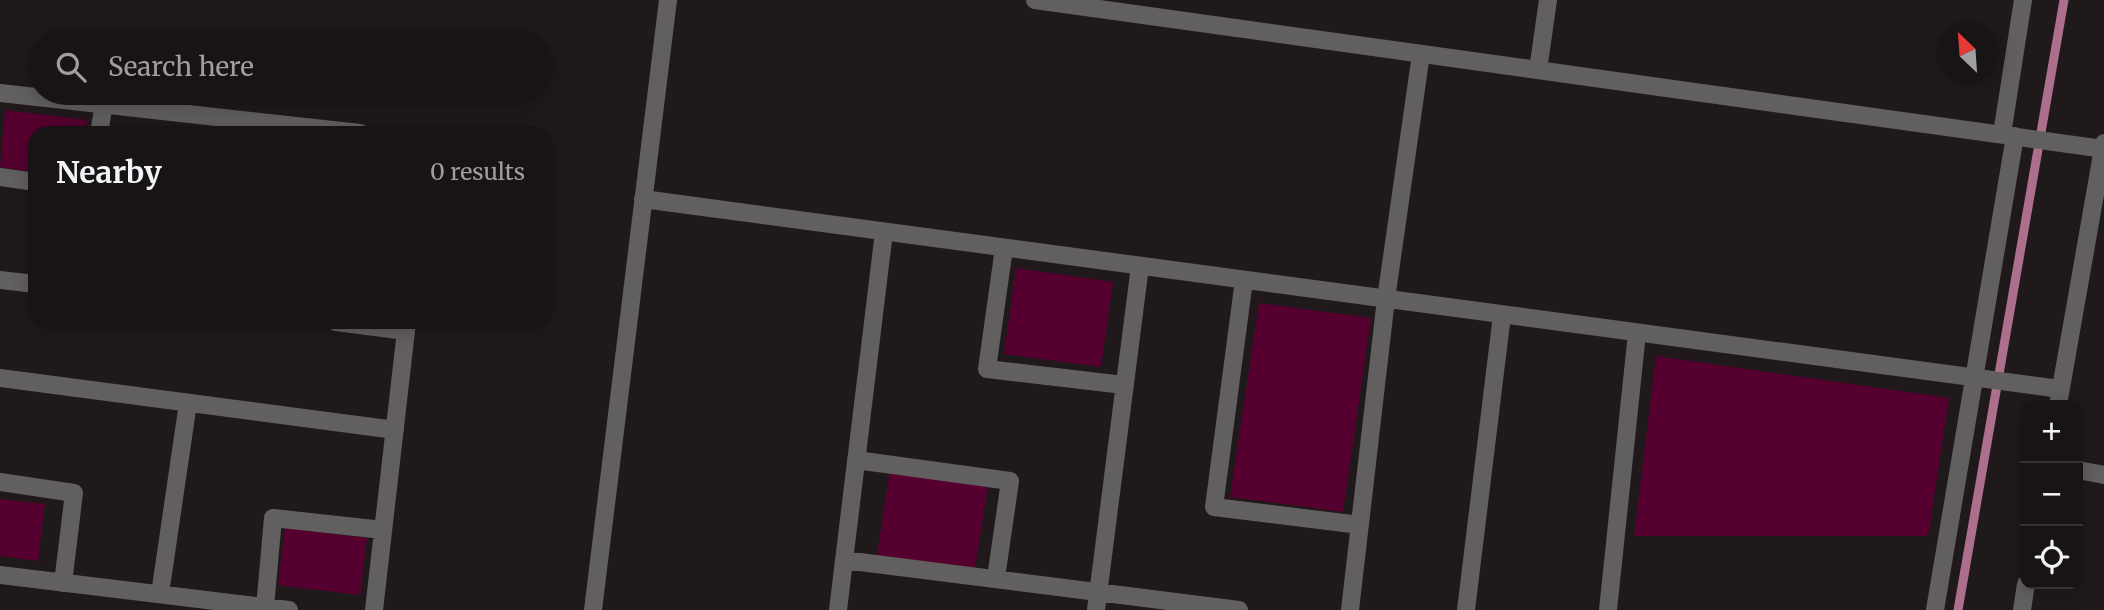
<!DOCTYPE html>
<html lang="en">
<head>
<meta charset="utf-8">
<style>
  :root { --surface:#181315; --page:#211c1e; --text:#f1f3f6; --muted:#9f9ea0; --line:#363234 }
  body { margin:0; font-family:Merriweather,serif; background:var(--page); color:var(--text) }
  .controls { position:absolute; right:21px; bottom:21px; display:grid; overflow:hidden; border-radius:14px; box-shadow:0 4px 18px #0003 }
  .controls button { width:63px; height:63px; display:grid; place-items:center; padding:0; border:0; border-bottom:2px solid var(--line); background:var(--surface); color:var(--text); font:35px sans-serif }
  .compass { position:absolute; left:1936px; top:21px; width:63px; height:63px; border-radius:50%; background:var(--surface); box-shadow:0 4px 18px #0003; rotate:335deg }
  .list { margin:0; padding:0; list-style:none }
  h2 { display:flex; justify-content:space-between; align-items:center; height:91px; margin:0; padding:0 28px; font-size:30px }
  h2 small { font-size:23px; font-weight:400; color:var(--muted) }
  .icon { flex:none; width:38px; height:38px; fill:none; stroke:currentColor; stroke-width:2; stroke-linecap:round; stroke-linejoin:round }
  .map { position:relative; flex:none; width:2104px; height:610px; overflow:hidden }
  .search { position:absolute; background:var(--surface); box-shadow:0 4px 18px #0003; left:28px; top:28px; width:525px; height:77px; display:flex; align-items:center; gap:18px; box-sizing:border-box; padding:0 24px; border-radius:38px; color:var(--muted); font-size:26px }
  .panel { position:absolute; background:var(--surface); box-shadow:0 4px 18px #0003; left:28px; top:126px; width:525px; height:203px; border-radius:21px }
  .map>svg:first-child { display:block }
  .green { fill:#55002e }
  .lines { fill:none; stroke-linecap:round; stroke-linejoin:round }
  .stream { stroke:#ad708c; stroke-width:9 }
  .minor { stroke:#625f60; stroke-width:18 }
</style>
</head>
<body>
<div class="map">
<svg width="2104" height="610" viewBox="0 0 2104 610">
  <rect width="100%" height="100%" fill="#20191c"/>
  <path class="green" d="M5,110L87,120L85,133H35V172L0,167Z
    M1016,268L1113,282L1101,367L1004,354Z
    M1259,303L1371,318L1343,512L1230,497Z
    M1656,356L1949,398L1928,536H1634Z
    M890,470L988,484L975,569L877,555Z
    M0,499L45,504L38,561L0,556Z
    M285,528L367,538L360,595L278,585Z"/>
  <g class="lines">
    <path class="stream" d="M1958,610L2064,0"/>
    <path class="minor" d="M1035,0L2104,149
      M1538,70L1548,0
      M0,93L360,133
      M99,133L104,104
      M2002,134L2023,0
      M0,177L35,182
      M643,199L2060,389
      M1004,248L987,369L1124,385
      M0,280L35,284
      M1244,280L1214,507L1360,525
      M336,322L406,331
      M0,378L395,430
      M2058,405L2104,143
      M856,460L1010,481L996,578
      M2078,470L2104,475
      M0,482L74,493L63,583
      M844,560L1239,610
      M0,575L289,610
      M160,594L188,403
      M265,607L273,518L383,530
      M374,610L407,322
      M593,610L668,0
      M838,610L884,232
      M1096,610L1140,266
      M1350,610L1386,299L1421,54
      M1466,610L1502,315
      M1608,610L1637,333
      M1935,610L2015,136
      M2022,610L2026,584"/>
  </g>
</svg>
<div class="controls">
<button>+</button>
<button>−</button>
<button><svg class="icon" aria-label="locate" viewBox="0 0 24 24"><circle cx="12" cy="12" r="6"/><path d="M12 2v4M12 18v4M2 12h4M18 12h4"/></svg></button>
</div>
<svg class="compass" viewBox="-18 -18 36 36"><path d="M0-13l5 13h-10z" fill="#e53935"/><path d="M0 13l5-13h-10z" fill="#9f9ea0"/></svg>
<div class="search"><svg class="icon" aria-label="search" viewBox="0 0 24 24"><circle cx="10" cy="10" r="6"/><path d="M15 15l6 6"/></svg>Search here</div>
<section class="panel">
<h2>Nearby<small>0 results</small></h2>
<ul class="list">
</ul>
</section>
</div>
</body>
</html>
